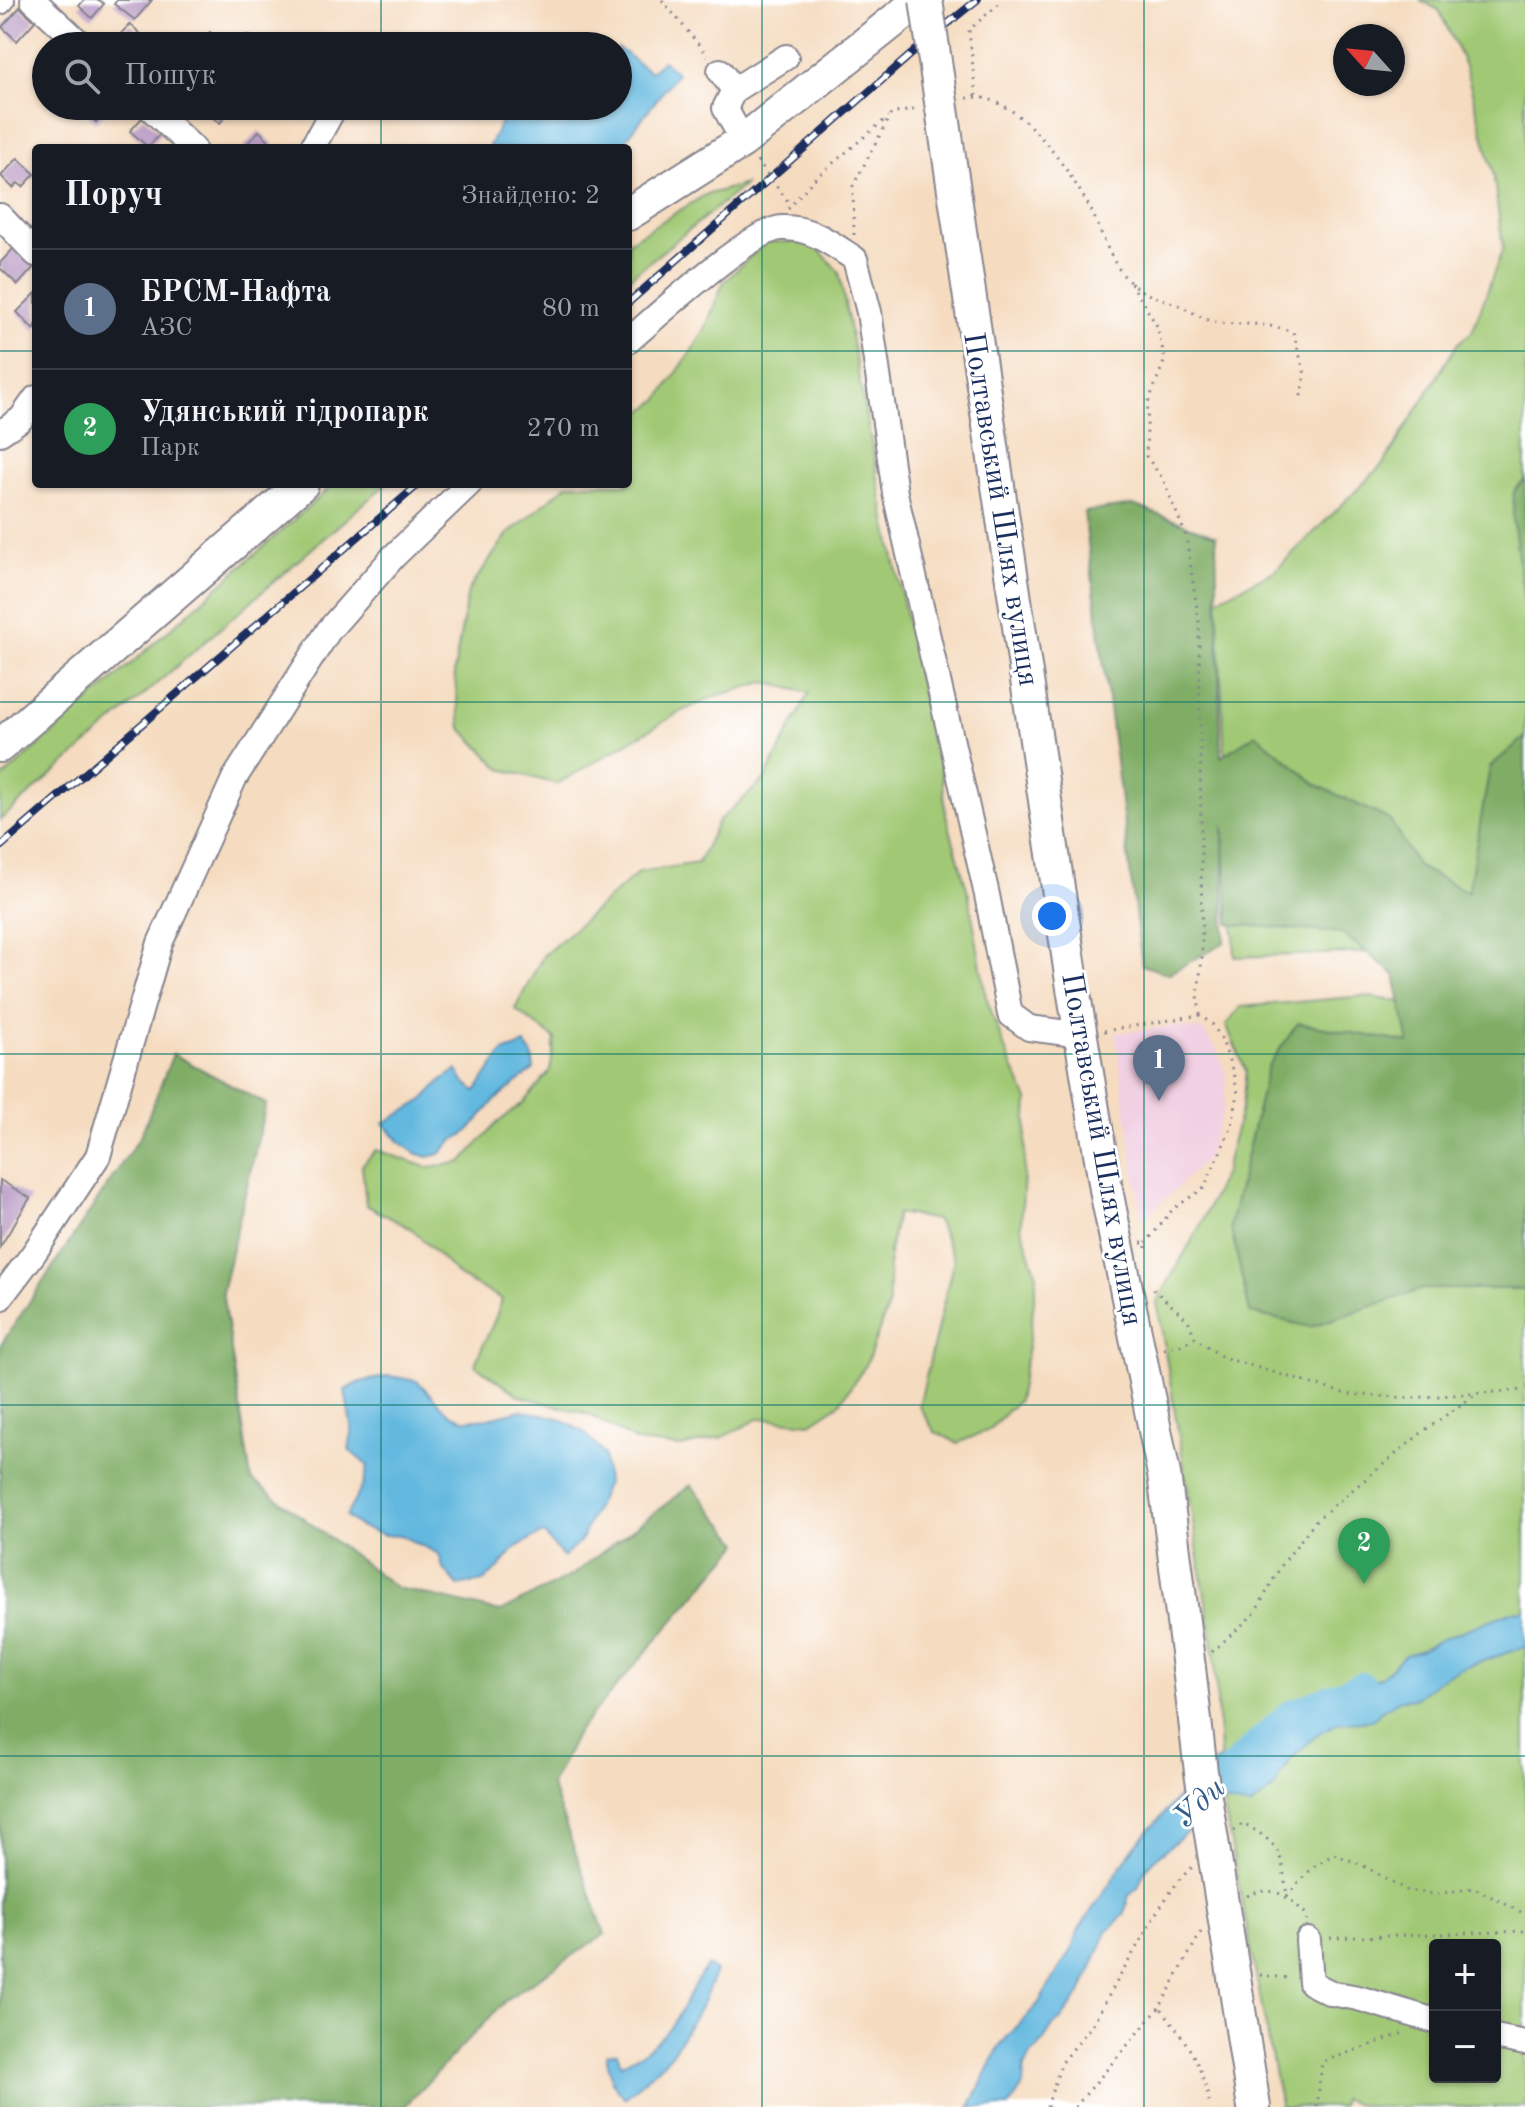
<!DOCTYPE html>
<html lang="uk">
<head>
<meta charset="utf-8">
<style>
  :root { --surface:#171b24; --page:#242831; --text:#f1f3f6; --muted:#9ea1a6; --line:#363941; --accent:#d1495b }
  body { margin:0; font-family:"Old Standard TT",serif; background:var(--page); color:var(--text) }
  .controls { position:absolute; right:24px; bottom:24px; display:grid; overflow:hidden; border-radius:8px; box-shadow:0 2px 6px #0004 }
  .controls button { width:72px; height:72px; display:grid; place-items:center; padding:0; border:0; border-bottom:2px solid var(--line); background:var(--surface); color:var(--text); font:40px sans-serif }
  .compass { position:absolute; left:1333px; top:24px; width:72px; height:72px; border-radius:50%; background:var(--surface); box-shadow:0 2px 6px #0004; rotate:297deg }
  .you { position:absolute; left:1052px; top:916px; width:28px; height:28px; margin:-20px; border:6px solid #fff; border-radius:50%; background:#1a73e8; box-shadow:0 0 0 12px #1a73e833 }
  .badge { display:grid; place-items:center; width:52px; height:52px; border-radius:50%; background:var(--accent); color:#fff; font-size:26px; font-weight:700 }
  .pin { position:absolute; translate:-50% -66px; filter:drop-shadow(0 2px 4px #0008) }
  .pin::after { content:''; position:absolute; top:42px; width:28px; height:24px; background:inherit; clip-path:polygon(0 0,100% 0,50% 100%) }
  .list { margin:0; padding:0; list-style:none }
  h2 { display:flex; justify-content:space-between; align-items:center; height:104px; margin:0; padding:0 32px; font-size:34px }
  h2 small { font-size:26px; font-weight:400; color:var(--muted) }
  .list li { display:grid; grid-template-columns:52px 1fr auto; gap:24px; align-items:center; box-sizing:border-box; height:120px; padding:0 32px; border-top:2px solid var(--line) }
  .list b { display:block; font-size:30px; white-space:nowrap }
  .list p { margin:0; font-size:26px; white-space:nowrap; color:var(--muted) }
  .list em { font-size:26px; font-style:normal; color:var(--muted) }
  .icon { flex:none; width:44px; height:44px; fill:none; stroke:currentColor; stroke-width:2; stroke-linecap:round; stroke-linejoin:round }
  .map { position:relative; flex:none; width:1525px; height:2107px; overflow:hidden }
  .search { position:absolute; background:var(--surface); box-shadow:0 2px 6px #0004; left:32px; top:32px; width:600px; height:88px; display:flex; align-items:center; gap:20px; box-sizing:border-box; padding:0 28px; border-radius:44px; color:var(--muted); font-size:30px }
  .panel { position:absolute; background:var(--surface); box-shadow:0 2px 6px #0004; left:32px; top:144px; width:600px; height:344px; border-radius:8px }
  .map>svg:first-child { display:block }
  .built { fill:#f1d0e3 }
  .green { fill:#a1c974; stroke:#5e7c69; stroke-width:2; fill-rule:evenodd }
  .forest { fill:#80ad66; stroke:#4e6e62; stroke-width:2 }
  .water { fill:#62b8df; stroke:#3e749e; stroke-width:2 }
  .lines { fill:none; stroke-linecap:round; stroke-linejoin:round }
  .river { stroke:#62b8df; stroke-width:32 }
  .building { fill:#ba9cc6 }
  .minor-casing { stroke:#88858e; stroke-width:28 }
  .major-casing { stroke:#88858e; stroke-width:36 }
  .path { stroke:#88858e; stroke-width:3; stroke-dasharray:2 6; stroke-linecap:butt }
  .minor { stroke:#fff; stroke-width:24 }
  .major { stroke:#fff; stroke-width:32 }
  .rail-casing { stroke:#1b2f5e; stroke-width:8 }
  .rail { stroke:#fff; stroke-width:5; stroke-dasharray:15; stroke-linecap:butt }
  .major-bridge-casing { stroke:#88858e; stroke-width:36; stroke-linecap:butt }
  .major-bridge { stroke:#fff; stroke-width:32 }
  .grid { fill:none; stroke:#0f766e; stroke-width:2; stroke-opacity:0.55 }
  .labels { text-anchor:middle; stroke-width:6; stroke-linejoin:round; paint-order:stroke }
  .street-label { font-size:30px; fill:#1b2f5e; stroke:#fff }
  .water-label { font-size:32px; font-style:italic; fill:#345f8b; stroke:#fff }
</style>
</head>
<body>
<div class="map">
<svg width="1525" height="2107" viewBox="0 0 1525 2107">
  <rect width="100%" height="100%" fill="#fff"/>
  <filter id="ink" filterUnits="userSpaceOnUse"><feTurbulence type="fractalNoise" baseFrequency=".0125" numOctaves="2"/><feDisplacementMap in="SourceGraphic" scale="16" xChannelSelector="R" yChannelSelector="G"/><feConvolveMatrix kernelMatrix="1 2 1 2 8 2 1 2 1" color-interpolation-filters="sRGB"/></filter>
  <filter id="wash" filterUnits="userSpaceOnUse"><feTurbulence type="fractalNoise" baseFrequency=".006" numOctaves="4" result="noise"/><feDisplacementMap in="SourceGraphic" scale="32" xChannelSelector="R" yChannelSelector="G"/><feGaussianBlur stdDeviation="1.8" result="paint"/><feColorMatrix in="noise" values="0 0 0 0 0 0 0 0 0 0 0 0 0 0 0 0 0 1.4 0 .05"/><feComposite in="paint" operator="in"/></filter>
  <g filter="url(#wash)">
    <rect width="100%" height="100%" fill="#f5dbbf"/>
    <path class="built" d="M1175,1026L1203,1030L1218,1052L1227,1078L1223,1110L1206,1159L1142,1221L1115,1033Z"/>
    <path class="green" d="M1420,0H1525V943L1446,950L1235,957L1217,599L1275,571L1384,463L1458,343L1472,332L1503,248L1493,172L1465,66L1439,10Z
      M746,184L628,279V242L705,195Z
      M765,242H812L839,272L884,511L923,696L940,761L946,815L969,896L986,997L1007,1054L1028,1100L1021,1226L1037,1275L1030,1335L1018,1400L989,1430L958,1443L935,1432L919,1406L954,1259L937,1220L897,1213L889,1252V1304L866,1365L839,1404L810,1423L760,1418L723,1437L681,1447L637,1442L588,1414L520,1396L475,1365C483,1341 496,1323 502,1299L460,1277L412,1229L366,1205L362,1165L376,1150L429,1168L462,1162L495,1125L524,1102L550,1071L555,1039L515,1009L543,956L639,872L698,863L718,821L765,779L809,693L765,682L716,696L682,711L557,784L501,769L461,728L454,672L468,591L507,535L568,484H628V423L659,399L703,334L723,283Z
      M334,484H386L0,820V780Z
      M1364,996L1492,1017L1525,1036V2107H1370L1342,2099L1341,2107H1281L1223,1802L1214,1651L1157,1302L1200,1226L1224,1173L1242,1106L1246,1071L1226,1025L1240,1007ZM1435,1945H1495V2077H1435Z"/>
    <path class="forest" d="M1525,479V611L1513,518L1514,491Z
      M1133,505L1216,536L1221,757L1256,734L1317,785L1390,820L1418,867L1468,892L1490,767L1525,737V1289H1423L1310,1327L1250,1313L1230,1225L1268,1066L1298,1023L1409,1043L1395,975L1342,933L1229,924L1223,825L1225,942L1168,974L1142,965L1084,512Z
      M173,1054L266,1104L222,1292L251,1479L397,1588L500,1612L572,1575L691,1485L740,1543L578,1731L551,1785L605,1934L507,1999L404,2107H0V1346L141,1135Z"/>
    <path class="water" d="M618,48L650,72L663,60L677,73L624,142L617,148H488L509,106H618Z
      M525,1044L532,1055L534,1069L494,1101L469,1131L451,1142L440,1154L428,1157L416,1153L399,1141L384,1123L422,1101L441,1081L457,1070L463,1081L476,1091L503,1052Z
      M390,1376L417,1381L450,1414L465,1420L489,1418L521,1410L558,1418L584,1432L604,1454L607,1483L580,1542L563,1557L543,1533L516,1547L499,1568L483,1581L458,1586L443,1568L439,1554L402,1536L384,1535L360,1527L346,1516L363,1485L368,1466L349,1450L352,1432L345,1390L360,1382Z
      M1525,1611V1647L1462,1668L1443,1677L1416,1698L1401,1699L1383,1709L1373,1720L1337,1723L1319,1733L1293,1757L1280,1775L1275,1788L1250,1807L1223,1802L1152,1861L1144,1872L1138,1887L1129,1895L1124,1915L1107,1931L1082,1991L1061,2020L1053,2026L1038,2049L1030,2055L1024,2067L1023,2086L1009,2107H970L1000,2045L1038,2004L1072,1948L1079,1929L1134,1847L1201,1772L1218,1760L1246,1770L1258,1759L1252,1755C1258,1741 1267,1736 1280,1729L1287,1731L1302,1716L1331,1698L1365,1682L1380,1678L1405,1655L1419,1651L1444,1638L1511,1612Z
      M708,1965L716,1971L702,2004L670,2056L625,2098L612,2082L606,2054L617,2052L621,2064C641,2056 663,2038 675,2020C687,2002 694,1981 708,1965Z"/>
    <g class="lines">
      <path class="river" d="M1205,1796L1291,1716L1361,1688"/>
    </g>
    <g id="blocks">
      <path class="building" d="M84,0H99L104,4L92,18L79,6Z
        M117,0H152L135,20L114,4Z
        M20,7L35,21L17,41L2,27Z
        M130,24L147,40L141,46H121L115,40Z
        M210,32L217,38L210,46H202L200,44Z
        M247,35L260,41L258,46H241Z
        M173,36L185,46H164Z
        M78,106H110L96,122Z
        M208,106H229L232,108L220,123L204,111Z
        M252,106H283L282,112L252,109Z
        M143,117L161,133L148,147L130,131Z
        M259,131L273,144L269,148H243Z
        M18,158L35,174L23,187L18,183L13,188L1,176Z
        M14,248L34,267L18,285L0,268V263Z
        M36,293V328L34,330L17,312Z
        M0,1180L30,1198L0,1247Z"/>
    </g>
  </g>
  <g filter="url(#ink)">
    <use href="#blocks" fill-opacity="0" stroke="#88858e" stroke-width="2"/>
    <g class="lines">
      <defs>
        <path id="minor" d="M33,0L83,46
          M0,2L2,0
          M720,71L734,90L725,108L743,141
          M734,90L786,57
          M148,106L193,148
          M312,148L335,106
          M0,216L36,254
          M628,341C655,318 751,229 782,228C811,227 832,244 855,259L869,312L895,493L987,895L1010,1014L1029,1028L1082,1035
          M0,433L21,419L36,398
          M0,1298L34,1253L98,1156L160,943L234,779L329,630L394,556L469,484
          M1308,1940L1311,1983L1331,1993L1358,1998L1435,2021
          M1495,2037L1525,2043"/>
        <path id="major" d="M628,214L743,141L920,0
          M961,238L1073,988L1107,1195L1164,1474L1189,1668
          M0,746L302,484
          M1234,1977L1254,2107"/>
      </defs>
      <use href="#minor" class="minor-casing"/>
      <use href="#major" class="major-casing"/>
      <path class="path" d="M662,0L708,56
        M976,96L969,30L1003,0
        M967,98C1016,88 1071,173 1091,210C1103,234 1111,266 1132,284C1146,296 1160,298 1176,304C1189,309 1201,319 1215,322C1230,325 1248,323 1263,325C1273,326 1283,329 1293,332L1305,374L1300,401
        M757,161L790,204
        M788,209L813,180L888,117
        M854,235L853,186L891,114L917,109
        M1131,283L1157,326L1165,359L1148,403L1146,456L1163,479L1186,536L1199,622L1202,957L1198,995L1200,1015
        M1104,1031L1200,1015L1213,1025L1222,1040L1232,1069L1238,1093L1232,1126L1204,1188L1173,1209L1146,1243
        M1141,1243H1146V1254
        M1153,1289L1188,1320L1195,1338L1222,1357L1346,1394L1410,1398L1525,1390
        M1164,1349L1181,1345L1195,1338
        M1212,1652L1255,1613L1281,1566L1316,1520L1425,1430L1475,1395
        M1234,1831L1243,1823C1283,1846 1281,1853 1287,1896
        M1247,1896C1274,1884 1287,1896 1306,1914L1307,1922
        M1287,1896L1313,1867L1334,1854L1362,1865L1408,1891L1437,1894L1474,1888L1525,1914
        M1201,1932L1160,2007C1185,2039 1204,2066 1210,2107
        M1330,1938L1525,1931
        M1260,1975L1288,1978
        M1047,2107L1061,2064L1092,2025L1158,1910L1179,1880L1192,1867
        M1075,2107L1160,2007
        M1317,2107L1322,2062L1404,2033"/>
      <use href="#minor" class="minor"/>
      <use href="#major" class="major"/>
      <defs>
        <path id="rail" d="M628,303L931,37L977,0
          M0,847L419,484"/>
      </defs>
      <use href="#rail" class="rail-casing"/>
      <use href="#rail" class="rail"/>
      <defs>
        <path id="major-bridge" d="M926,0L961,238
          M1189,1668L1201,1772L1234,1977"/>
      </defs>
      <use href="#major-bridge" class="major-bridge-casing"/>
      <use href="#major-bridge" class="major-bridge"/>
    </g>
  </g>
  <path class="grid" d="M381,0V46M762,0V2107M1144,0V2107M381,106V148M0,351H36M628,351H1525M381,484V2107M0,702H1525M0,1054H1525M0,1405H1525M0,1756H1525"/>
  <g class="labels">
    <g class="street-label">
      <text transform="translate(1002 509) rotate(81)" y="10">Полтавський Шлях вулиця</text>
      <text transform="translate(1103 1149) rotate(80)" y="10">Полтавський Шлях вулиця</text>
    </g>
    <g class="water-label">
      <text transform="translate(1198 1802) rotate(-43)" y="11">Уди</text>
    </g>
  </g>
</svg>
<div class="controls">
<button>+</button>
<button>−</button>
</div>
<svg class="compass" viewBox="-18 -18 36 36"><path d="M0-13l5 13h-10z" fill="#e53935"/><path d="M0 13l5-13h-10z" fill="#9ea1a6"/></svg>
<div class="you"></div>
<div class="pin badge" style="left:1159px;top:1101px;background:#5c6f8a">1</div>
<div class="pin badge" style="left:1364px;top:1584px;background:#2e9e5b">2</div>
<div class="search"><svg class="icon" aria-label="search" viewBox="0 0 24 24"><circle cx="10" cy="10" r="6"/><path d="M15 15l6 6"/></svg>Пошук</div>
<section class="panel">
<h2>Поруч<small>Знайдено: 2</small></h2>
<ul class="list">
<li><span class="badge" style="background:#5c6f8a">1</span><div><b>БРСМ-Нафта</b><p>АЗС</p></div><em>80 m</em></li>
<li><span class="badge" style="background:#2e9e5b">2</span><div><b>Удянський гідропарк</b><p>Парк</p></div><em>270 m</em></li>
</ul>
</section>
</div>
</body>
</html>
